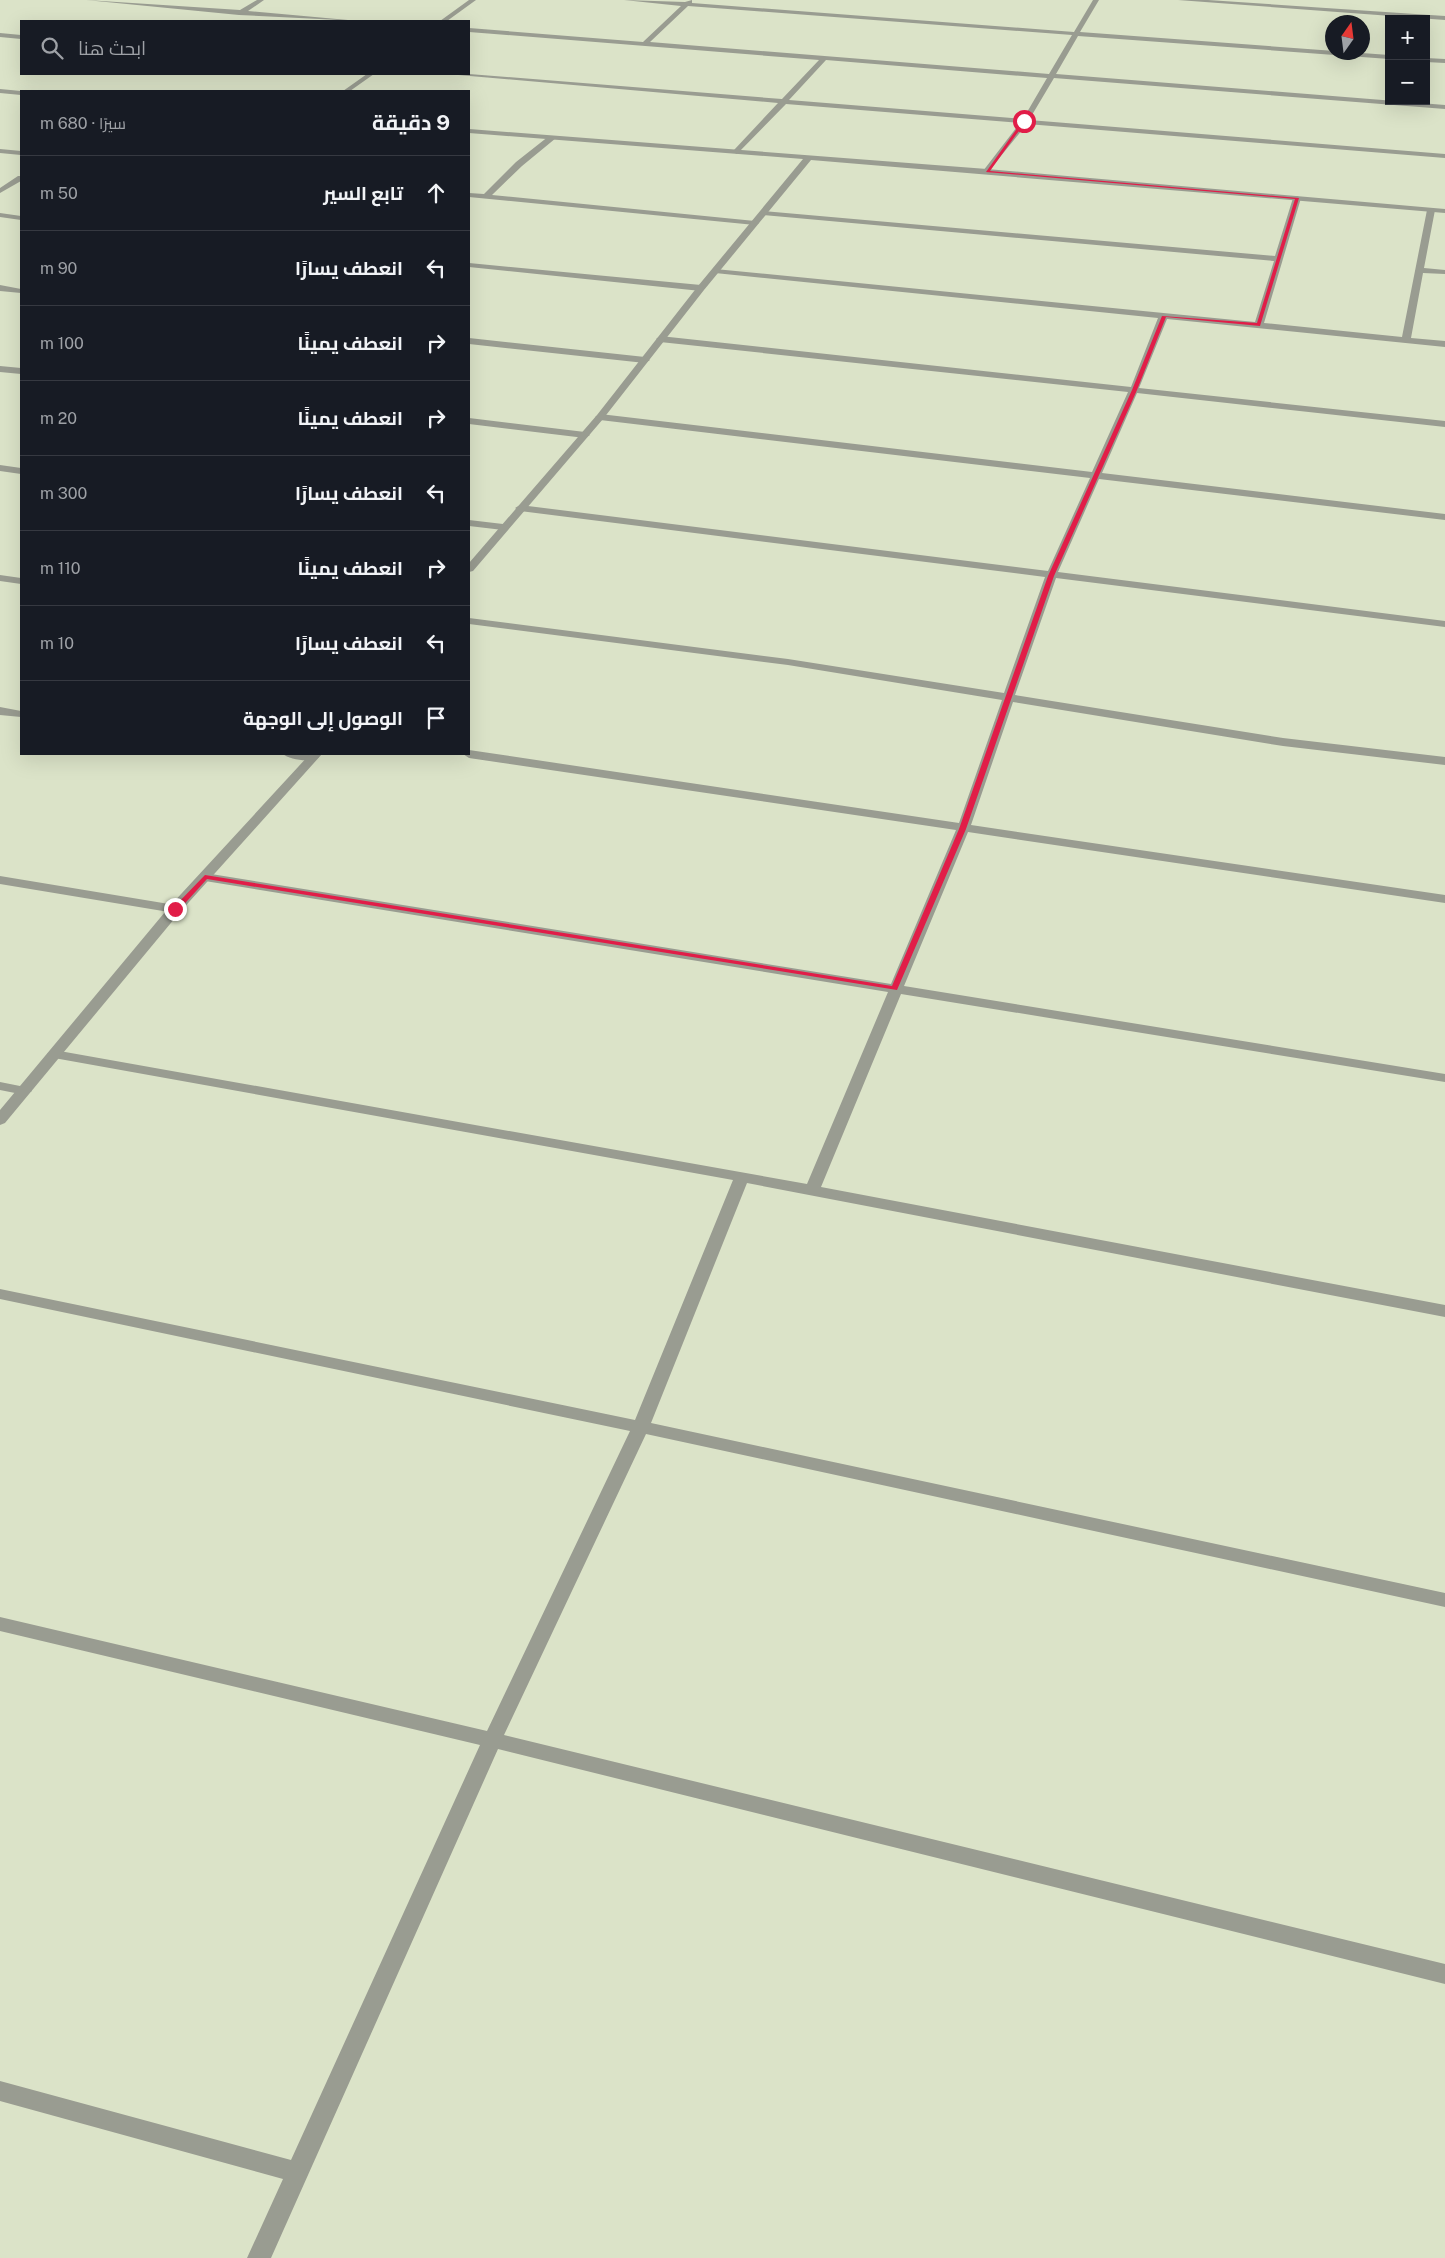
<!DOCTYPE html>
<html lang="ar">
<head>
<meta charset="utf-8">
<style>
  :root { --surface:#171b24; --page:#20242c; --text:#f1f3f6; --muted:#9ea1a6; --line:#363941 }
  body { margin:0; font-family:"Public Sans",Cairo,sans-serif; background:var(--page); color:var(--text); direction:rtl }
  .controls { position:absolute; right:15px; top:15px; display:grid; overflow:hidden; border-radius:0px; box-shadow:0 5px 20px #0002 }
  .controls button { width:45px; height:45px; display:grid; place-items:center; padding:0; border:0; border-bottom:1px solid var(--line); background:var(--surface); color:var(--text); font:25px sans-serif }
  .compass { position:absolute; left:1325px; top:15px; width:45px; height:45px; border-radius:50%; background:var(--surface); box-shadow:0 5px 20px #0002; rotate:14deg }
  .stop { position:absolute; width:15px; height:15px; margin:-11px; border:4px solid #e11d48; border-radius:50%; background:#fff }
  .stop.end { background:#e11d48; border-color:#fff; box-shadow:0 1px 5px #0008 }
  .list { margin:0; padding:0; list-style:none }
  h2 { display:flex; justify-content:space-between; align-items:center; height:65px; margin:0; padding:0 20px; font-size:21px }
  h2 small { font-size:16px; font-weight:400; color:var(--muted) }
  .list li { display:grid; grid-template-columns:32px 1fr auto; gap:15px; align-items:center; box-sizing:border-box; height:75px; padding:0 20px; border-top:1px solid var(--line) }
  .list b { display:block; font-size:19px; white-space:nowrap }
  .list em { font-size:16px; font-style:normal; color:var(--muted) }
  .icon { flex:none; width:28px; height:28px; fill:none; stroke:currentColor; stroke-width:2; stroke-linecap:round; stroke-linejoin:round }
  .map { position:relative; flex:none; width:1445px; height:2258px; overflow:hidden; direction:ltr }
  .search { position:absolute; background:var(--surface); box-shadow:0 5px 20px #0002; left:20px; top:20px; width:450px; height:55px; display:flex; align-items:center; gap:12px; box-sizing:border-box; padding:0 18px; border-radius:0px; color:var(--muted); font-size:19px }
  .panel { position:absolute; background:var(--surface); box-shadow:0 5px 20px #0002; left:20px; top:90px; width:450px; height:665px; border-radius:0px; direction:rtl }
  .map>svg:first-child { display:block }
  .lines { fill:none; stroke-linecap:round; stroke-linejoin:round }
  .minor { fill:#999c91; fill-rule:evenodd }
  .tertiary { fill:#999c91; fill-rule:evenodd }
  .route { fill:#e11d48 }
</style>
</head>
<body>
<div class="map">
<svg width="1445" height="2258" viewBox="0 0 1445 2258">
  <rect width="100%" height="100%" fill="#dbe3c8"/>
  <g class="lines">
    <path class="minor" d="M86,0L240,10L257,0H264L248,11L359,21L239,15Z
      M469,0H476L447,21H440Z
      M624,0L685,2L692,0V3L1074,32L1093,0H1099L1080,32L1389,55V59L1078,36L1056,74L1445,105V109L1054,78L1029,120L1445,154V158L1027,124L987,173L983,171L1020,123L786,104L737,154L733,152L734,150L778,103L447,74H469L782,99L819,60L469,32V28L643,42L681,6ZM688,6L1072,35L1049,74L650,42ZM826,60L1047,78L1023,119L789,100Z
      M1178,0H1208L1445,16V20Z
      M0,33L21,35V39L0,37Z
      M1426,58L1445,59V63L1426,62Z
      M367,74H374L350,91H343Z
      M549,136L556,138L522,166L492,195L755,221L759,223L755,225L469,197V193L484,194L516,162Z
      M0,149L21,151V155L0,153Z
      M18,176H21V181L0,193V188Z
      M1297,196L1301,198L1264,323L1402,337L1427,210L1431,208L1435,210L1424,268L1445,270V274L1423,273L1411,338L1445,341V347L1167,319L1139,388L1445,421V427L1137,393L1102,473L1445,514V520L1099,479L1058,572L1445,621V627L1056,578L1015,695L1283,738L1445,757V765L1283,746L1013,702L971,825L1445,895V903L968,832L904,986L1445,1074V1082L901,994L821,1187L1445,1305V1317L747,1183L651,1423L1445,1593V1607L646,1434L504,1735L1445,1964V1984L498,1749L271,2258H247L283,2179L0,2101V2081L291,2160L480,1745L0,1631V1617L487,1731L630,1431L0,1299V1289L635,1420L733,1180L54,1058L47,1054L54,1050L807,1184L888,992L205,881L198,877L205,873L891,984L956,830L469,758L463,754H469V750L959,823L1002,700L788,665L469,624V618L788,659L1004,693L1045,577L520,511L515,508L520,505L1048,571L1090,478L600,420L595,417L600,414L1092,472L1128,392L660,342L656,339L660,336L1131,387L1158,318L715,273L711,271L715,269L1255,322L1274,261L763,215L759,213L763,211L1275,256L1293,198Z
      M0,213L21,216V220L0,217Z
      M469,263L701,285L705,288L701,291L469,267Z
      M0,285L21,289V293L0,291Z
      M469,338L645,357L650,360L645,363L469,344Z
      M0,366L21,368V374L0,372Z
      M469,418L585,432L590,435L585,438L469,424Z
      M0,465L21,468V474L0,471Z
      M469,520L503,524L508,527L503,530L469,526Z
      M0,575L21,578V584L0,581Z
      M0,707L21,711V717L0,715Z
      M283,754H315L319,757C313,763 289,760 283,754Z
      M0,876L175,905L182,909L175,913L0,884Z
      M0,1082L30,1088L32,1091L25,1095L0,1090Z"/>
    <path class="tertiary" d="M0,89L21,91H22L21,95L0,93Z
      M469,129L987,169L1445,209V213L811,160L704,290L603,419L473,571L469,572V563L597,415L698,286L803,159L469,133Z
      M310,754H322L180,912L5,1123L0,1125V1110L170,906Z"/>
  </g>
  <path class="route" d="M1023,120L1026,121L990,171L1299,198L1260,326L1166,317L1137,390L1054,576L966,829L897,990L207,879L178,911H173V908L205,875L892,986L959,829L1048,576L1132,390L1162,316L1257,323L1295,199L986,172Z"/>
</svg>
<div class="controls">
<button>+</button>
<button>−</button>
</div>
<svg class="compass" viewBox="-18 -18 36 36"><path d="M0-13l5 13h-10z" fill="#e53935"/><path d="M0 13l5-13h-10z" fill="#9ea1a6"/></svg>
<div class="stop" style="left:1024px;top:121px"></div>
<div class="stop end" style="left:175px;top:909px"></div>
<div class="search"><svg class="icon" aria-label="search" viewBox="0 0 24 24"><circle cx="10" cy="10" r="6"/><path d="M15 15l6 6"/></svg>ابحث هنا</div>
<section class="panel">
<h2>9 دقيقة<small>سيرًا · 680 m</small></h2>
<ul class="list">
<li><svg class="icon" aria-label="ahead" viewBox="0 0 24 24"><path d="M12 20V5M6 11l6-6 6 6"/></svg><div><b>تابع السير</b></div><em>50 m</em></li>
<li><svg class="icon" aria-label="left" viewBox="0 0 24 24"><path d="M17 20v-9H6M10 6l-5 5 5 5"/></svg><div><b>انعطف يسارًا</b></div><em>90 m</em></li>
<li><svg class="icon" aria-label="right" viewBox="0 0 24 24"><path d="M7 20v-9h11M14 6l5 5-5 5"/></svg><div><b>انعطف يمينًا</b></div><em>100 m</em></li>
<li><svg class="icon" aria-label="right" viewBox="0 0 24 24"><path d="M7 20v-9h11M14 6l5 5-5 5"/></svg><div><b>انعطف يمينًا</b></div><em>20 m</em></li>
<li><svg class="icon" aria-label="left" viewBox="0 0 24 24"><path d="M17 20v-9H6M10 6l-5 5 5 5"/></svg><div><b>انعطف يسارًا</b></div><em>300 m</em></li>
<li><svg class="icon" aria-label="right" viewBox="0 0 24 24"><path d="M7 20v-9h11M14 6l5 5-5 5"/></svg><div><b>انعطف يمينًا</b></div><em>110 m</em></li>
<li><svg class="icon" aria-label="left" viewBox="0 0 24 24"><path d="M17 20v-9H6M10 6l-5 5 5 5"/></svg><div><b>انعطف يسارًا</b></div><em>10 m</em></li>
<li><svg class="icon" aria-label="arrive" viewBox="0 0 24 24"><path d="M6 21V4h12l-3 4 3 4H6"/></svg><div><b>الوصول إلى الوجهة</b></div></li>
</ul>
</section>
</div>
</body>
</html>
